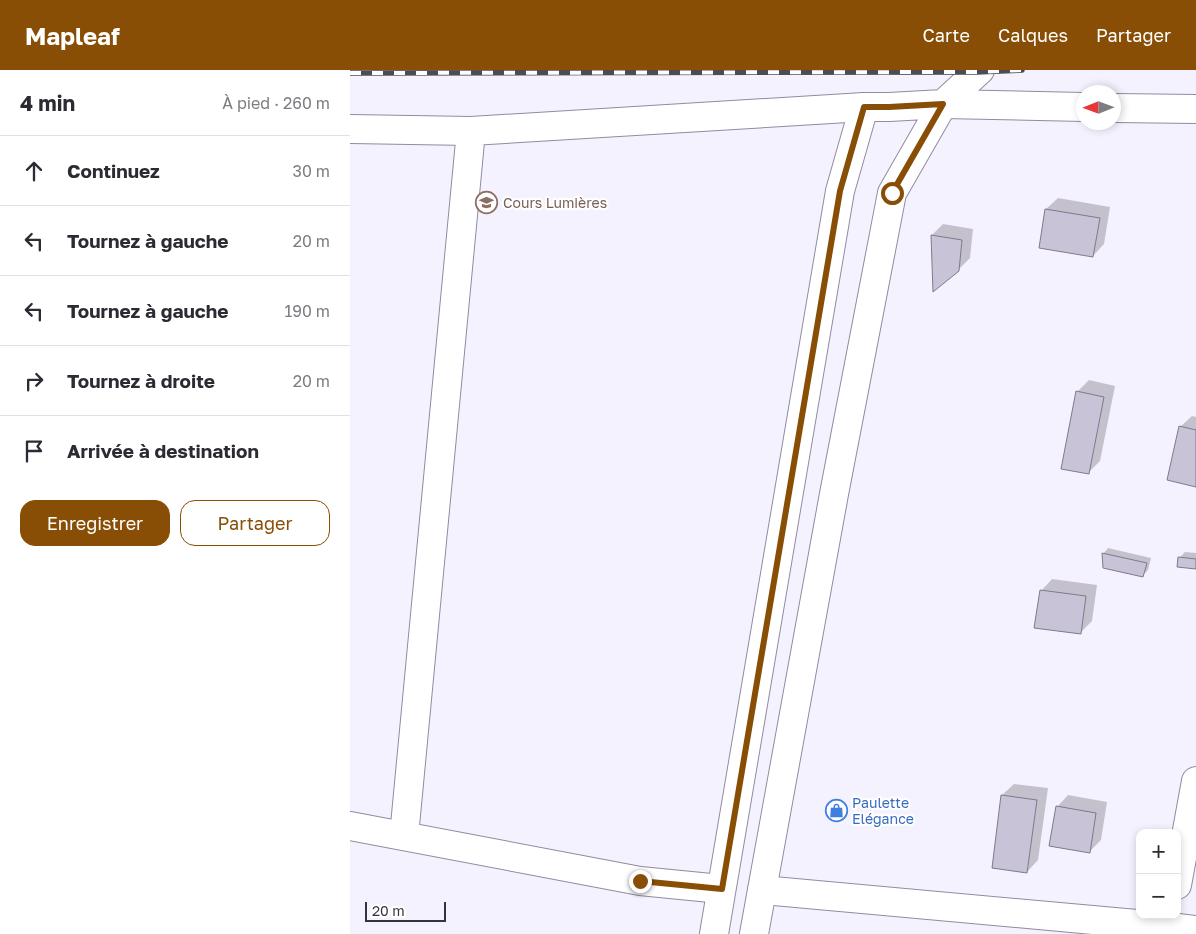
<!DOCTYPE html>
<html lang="fr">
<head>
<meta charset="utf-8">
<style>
  :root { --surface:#fff; --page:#f2f2f3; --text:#2b2b33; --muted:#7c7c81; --line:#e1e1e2; --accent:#884e05 }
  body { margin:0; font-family:"Golos Text",sans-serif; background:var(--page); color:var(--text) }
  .controls { position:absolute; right:15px; bottom:15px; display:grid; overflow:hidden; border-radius:10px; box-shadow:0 2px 8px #0003 }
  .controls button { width:45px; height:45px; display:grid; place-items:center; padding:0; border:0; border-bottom:1px solid var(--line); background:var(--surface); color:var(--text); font:25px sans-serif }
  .compass { position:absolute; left:726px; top:15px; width:45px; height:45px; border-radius:50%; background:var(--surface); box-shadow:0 2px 8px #0003; rotate:269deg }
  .scale { position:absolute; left:15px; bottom:12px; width:81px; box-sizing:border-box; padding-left:5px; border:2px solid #36333c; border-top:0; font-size:14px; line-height:18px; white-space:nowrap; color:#36333c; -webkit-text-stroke:4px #fff; paint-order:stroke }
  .stop { position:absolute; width:15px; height:15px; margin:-11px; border:4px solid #884e05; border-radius:50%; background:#fff }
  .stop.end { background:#884e05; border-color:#fff; box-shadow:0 1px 5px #0008 }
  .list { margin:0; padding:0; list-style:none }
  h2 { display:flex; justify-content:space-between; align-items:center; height:65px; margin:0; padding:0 20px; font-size:21px }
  h2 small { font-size:16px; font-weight:400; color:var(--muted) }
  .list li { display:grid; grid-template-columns:32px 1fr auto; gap:15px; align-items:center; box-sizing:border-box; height:70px; padding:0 20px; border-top:1px solid var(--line) }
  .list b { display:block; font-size:19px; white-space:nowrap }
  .list em { font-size:16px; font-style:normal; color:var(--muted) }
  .actions { display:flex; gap:10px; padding:15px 20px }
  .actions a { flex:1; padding:11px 0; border:1px solid var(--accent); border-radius:15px; text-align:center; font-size:18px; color:var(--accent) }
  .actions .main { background:var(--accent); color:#fff }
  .icon { flex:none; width:28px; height:28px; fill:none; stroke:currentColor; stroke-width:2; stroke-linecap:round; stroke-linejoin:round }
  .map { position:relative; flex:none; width:846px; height:864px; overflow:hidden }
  header { display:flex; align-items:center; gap:30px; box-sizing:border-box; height:70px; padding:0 25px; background:var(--accent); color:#fff }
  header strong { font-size:24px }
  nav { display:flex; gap:28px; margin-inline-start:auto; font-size:18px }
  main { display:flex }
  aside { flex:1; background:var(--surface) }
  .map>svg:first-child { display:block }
  .shadow { fill:#0003 }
  .building { fill:#c9c3d8; stroke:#7f798d }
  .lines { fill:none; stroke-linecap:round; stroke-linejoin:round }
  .minor-casing { stroke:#908b9f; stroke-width:30 }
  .tertiary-casing { stroke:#908b9f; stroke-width:30 }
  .minor { stroke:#fff; stroke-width:28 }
  .tertiary { stroke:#fff; stroke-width:28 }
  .rail-casing { stroke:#4e4b54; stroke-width:5.5 }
  .rail { stroke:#fff; stroke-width:4; stroke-dasharray:11; stroke-linecap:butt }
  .route { stroke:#884e05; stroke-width:6 }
  .labels { text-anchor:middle; stroke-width:4; stroke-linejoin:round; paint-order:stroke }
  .education-label { font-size:14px; fill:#785e54; stroke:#fff; text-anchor:start }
  .shop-label { font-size:14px; fill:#366cbe; stroke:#fff; text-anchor:start }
</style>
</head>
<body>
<header>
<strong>Mapleaf</strong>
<nav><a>Carte</a><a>Calques</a><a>Partager</a></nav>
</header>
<main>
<aside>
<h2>4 min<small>À pied · 260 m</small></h2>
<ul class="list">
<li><svg class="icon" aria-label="ahead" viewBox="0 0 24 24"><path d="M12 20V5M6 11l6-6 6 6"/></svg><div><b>Continuez</b></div><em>30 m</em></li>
<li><svg class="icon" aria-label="left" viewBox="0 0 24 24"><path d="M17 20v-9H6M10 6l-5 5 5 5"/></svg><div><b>Tournez à gauche</b></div><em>20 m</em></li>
<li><svg class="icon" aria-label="left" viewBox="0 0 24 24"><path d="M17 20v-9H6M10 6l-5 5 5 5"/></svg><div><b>Tournez à gauche</b></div><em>190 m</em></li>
<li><svg class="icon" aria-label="right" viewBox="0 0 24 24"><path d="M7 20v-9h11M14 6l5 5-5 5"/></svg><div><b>Tournez à droite</b></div><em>20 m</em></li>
<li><svg class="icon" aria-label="arrive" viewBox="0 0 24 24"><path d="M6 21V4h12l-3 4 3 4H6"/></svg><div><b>Arrivée à destination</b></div></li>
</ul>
<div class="actions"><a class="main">Enregistrer</a><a>Partager</a></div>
</aside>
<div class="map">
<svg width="846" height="864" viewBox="0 0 846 864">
  <rect width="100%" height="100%" fill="#f5f2ff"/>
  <path class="shadow" d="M708,128L760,137L754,174L743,186L696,139Z
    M593,154L623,159L620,188L608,200L582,165Z
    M739,310L765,316L750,391L738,403L727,322Z
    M842,346L846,347V416L830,357Z
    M758,478L801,488L798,500L793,505L753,484Z
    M835,482L846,483V498L829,488Z
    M702,509L747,515L742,551L730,563L691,521Z
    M664,714L698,718L688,790L677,802L652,725Z
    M718,725L757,732L751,770L739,782L707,737Z"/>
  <path class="building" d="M695,139L750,148L743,187L689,178Z
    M581,165L612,170L609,201L583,222Z
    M726,321L754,327L739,404L711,399Z
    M829,356L846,360V417L817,410Z
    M752,483L797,493L793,507L753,498Z
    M828,487L846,489V499L827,497Z
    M690,520L736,526L731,564L684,558Z
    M651,725L687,730L677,803L642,798Z
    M706,736L746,743L740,783L699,776Z"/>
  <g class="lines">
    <defs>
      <path id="minor" d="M593,34L734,37
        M764,38L846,39
        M0,59L121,61L514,37
        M0,756L290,811L371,819
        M54,766L121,61
        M827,815L846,711
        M412,820L820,857L846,860"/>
      <path id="tertiary" d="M364,864L490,121L514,37H539L593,34
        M404,864L484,424L542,123L593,34L630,0"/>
    </defs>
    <use href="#minor" class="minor-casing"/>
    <use href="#tertiary" class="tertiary-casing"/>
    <use href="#minor" class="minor"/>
    <use href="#tertiary" class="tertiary"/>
    <defs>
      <path id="rail" d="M0,3L627,2L672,0"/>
    </defs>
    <use href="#rail" class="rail-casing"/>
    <use href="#rail" class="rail"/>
  </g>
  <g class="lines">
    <path class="route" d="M290,811L372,819L490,121L514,37H539L593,34L542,123"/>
  </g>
  <defs>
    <symbol id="school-ring" viewBox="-11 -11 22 22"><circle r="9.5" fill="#fff" stroke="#8d6e63" stroke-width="1.5"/><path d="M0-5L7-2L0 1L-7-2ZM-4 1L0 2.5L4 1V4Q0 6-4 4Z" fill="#8d6e63"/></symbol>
    <symbol id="shop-ring" viewBox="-11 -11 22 22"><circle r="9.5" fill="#fff" stroke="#3f7fe0" stroke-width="1.5"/><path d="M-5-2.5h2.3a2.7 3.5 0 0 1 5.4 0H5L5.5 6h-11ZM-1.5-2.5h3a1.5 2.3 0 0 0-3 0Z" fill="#3f7fe0"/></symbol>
  </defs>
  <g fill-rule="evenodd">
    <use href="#school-ring" x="124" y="120" width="25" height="25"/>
    <use href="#shop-ring" x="474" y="728" width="25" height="25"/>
  </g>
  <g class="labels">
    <g class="education-label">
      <text x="153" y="138">Cours Lumières</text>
    </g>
    <g class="shop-label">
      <text x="502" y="738">Paulette<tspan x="502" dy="16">Elégance</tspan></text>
    </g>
  </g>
</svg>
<div class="controls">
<button>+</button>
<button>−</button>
</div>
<svg class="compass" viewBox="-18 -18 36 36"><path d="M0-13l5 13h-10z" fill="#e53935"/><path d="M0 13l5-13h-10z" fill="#7c7c81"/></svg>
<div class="scale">20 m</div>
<div class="stop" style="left:542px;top:123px"></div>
<div class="stop end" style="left:290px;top:811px"></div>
</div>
</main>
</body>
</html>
